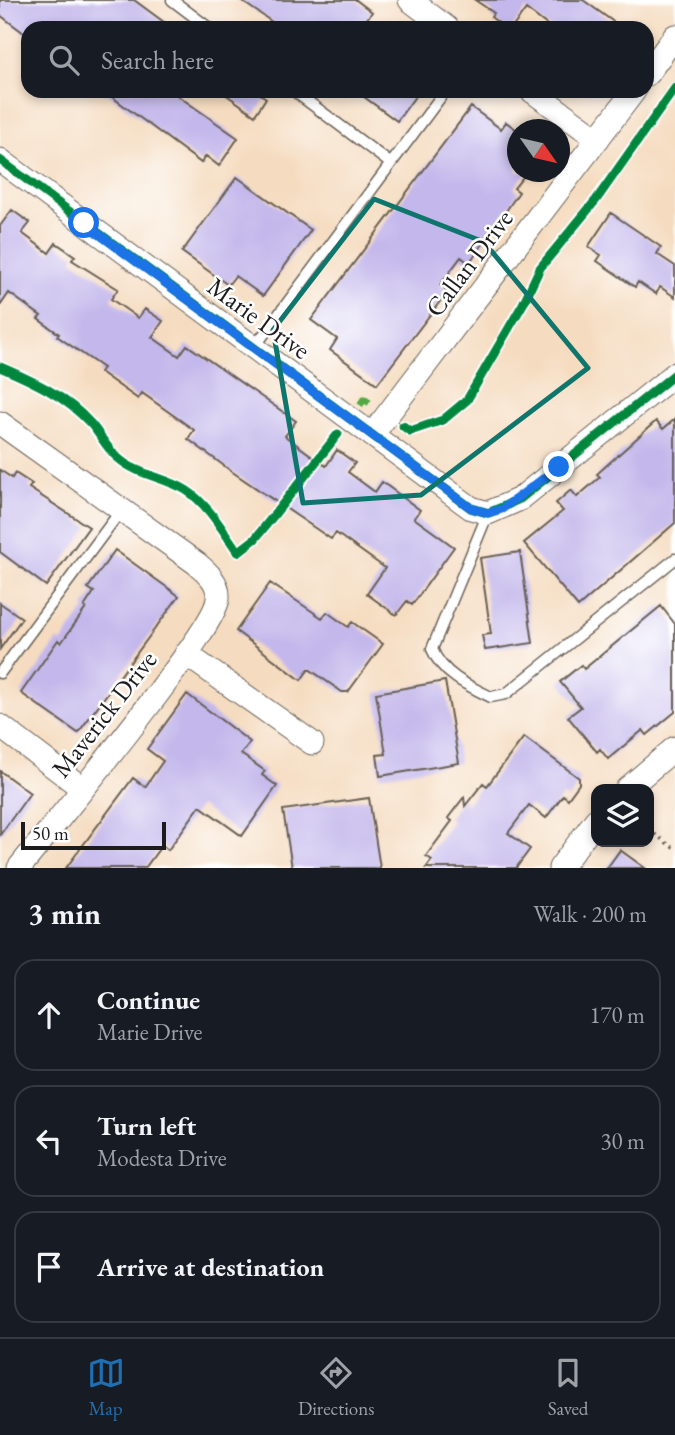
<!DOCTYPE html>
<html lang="en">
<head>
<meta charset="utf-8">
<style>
  :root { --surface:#171b24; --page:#20242c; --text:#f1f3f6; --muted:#9ea1a6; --line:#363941; --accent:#1f6fb2 }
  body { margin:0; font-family:"EB Garamond",serif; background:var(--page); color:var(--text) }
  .controls { position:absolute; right:21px; bottom:21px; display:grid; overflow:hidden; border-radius:14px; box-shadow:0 4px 10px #0003 }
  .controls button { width:63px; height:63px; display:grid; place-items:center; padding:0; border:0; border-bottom:2px solid var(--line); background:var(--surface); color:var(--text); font:35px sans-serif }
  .compass { position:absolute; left:507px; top:119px; width:63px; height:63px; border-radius:50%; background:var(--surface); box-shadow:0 4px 10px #0003; rotate:124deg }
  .scale { position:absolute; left:21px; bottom:18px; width:145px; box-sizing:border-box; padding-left:7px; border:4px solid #1c1c1c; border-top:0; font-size:19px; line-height:24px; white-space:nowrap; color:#1c1c1c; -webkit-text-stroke:5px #fff; paint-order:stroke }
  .stop { position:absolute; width:21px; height:21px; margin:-16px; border:5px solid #1a73e8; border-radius:50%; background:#fff }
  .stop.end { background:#1a73e8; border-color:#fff; box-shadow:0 2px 7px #0008 }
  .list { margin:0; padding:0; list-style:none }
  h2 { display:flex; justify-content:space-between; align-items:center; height:91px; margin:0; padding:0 28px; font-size:30px }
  h2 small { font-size:23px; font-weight:400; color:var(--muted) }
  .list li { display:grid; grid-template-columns:46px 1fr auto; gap:21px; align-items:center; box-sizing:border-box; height:112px; margin:0 14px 14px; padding:0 14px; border:2px solid var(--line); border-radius:21px }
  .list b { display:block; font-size:26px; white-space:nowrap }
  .list p { margin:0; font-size:23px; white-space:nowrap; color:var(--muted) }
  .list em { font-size:23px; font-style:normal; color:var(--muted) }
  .icon { flex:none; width:38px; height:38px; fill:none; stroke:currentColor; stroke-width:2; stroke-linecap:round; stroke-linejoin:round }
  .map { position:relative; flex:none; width:675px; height:868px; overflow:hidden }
  .search { position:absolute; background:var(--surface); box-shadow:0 4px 10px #0003; left:21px; right:21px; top:21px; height:77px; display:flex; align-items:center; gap:18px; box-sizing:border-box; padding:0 24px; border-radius:21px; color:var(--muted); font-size:26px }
  .sheet { height:469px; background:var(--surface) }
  nav { display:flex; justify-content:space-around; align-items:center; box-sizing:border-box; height:98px; border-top:2px solid var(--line); background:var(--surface); font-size:19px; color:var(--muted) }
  nav a { display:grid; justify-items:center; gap:4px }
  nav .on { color:var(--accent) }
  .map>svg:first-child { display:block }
  .building { fill:#c3b7eb }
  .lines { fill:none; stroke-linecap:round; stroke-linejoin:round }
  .service-casing { stroke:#685f55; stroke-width:13 }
  .minor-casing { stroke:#685f55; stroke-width:25 }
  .path { stroke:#685f55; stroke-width:3.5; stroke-dasharray:2 5; stroke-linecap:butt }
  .service { stroke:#fff; stroke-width:10 }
  .minor { stroke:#fff; stroke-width:23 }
  .quiet { stroke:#52a943; stroke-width:7; stroke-dasharray:14 7; stroke-linecap:butt }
  .cycleway-casing { stroke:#fff; stroke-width:13 }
  .cycleway { stroke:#00873e; stroke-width:9 }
  .route { stroke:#1a73e8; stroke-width:9 }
  .marked { fill:none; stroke:#0f766e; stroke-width:5; stroke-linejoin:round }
  .labels { text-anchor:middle; stroke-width:5; stroke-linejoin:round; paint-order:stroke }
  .street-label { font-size:26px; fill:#1c1c1c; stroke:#fff }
</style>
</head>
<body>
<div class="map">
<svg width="675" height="868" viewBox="0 0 675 868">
  <rect width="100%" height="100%" fill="#fff"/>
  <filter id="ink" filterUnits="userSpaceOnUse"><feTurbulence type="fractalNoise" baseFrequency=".0143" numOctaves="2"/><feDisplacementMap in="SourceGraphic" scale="14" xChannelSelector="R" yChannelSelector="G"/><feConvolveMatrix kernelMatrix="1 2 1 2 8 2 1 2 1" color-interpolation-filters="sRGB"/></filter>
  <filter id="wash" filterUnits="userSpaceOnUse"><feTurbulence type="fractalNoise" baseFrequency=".00686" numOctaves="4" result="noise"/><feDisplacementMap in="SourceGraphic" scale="28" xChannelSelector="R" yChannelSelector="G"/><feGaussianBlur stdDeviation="1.57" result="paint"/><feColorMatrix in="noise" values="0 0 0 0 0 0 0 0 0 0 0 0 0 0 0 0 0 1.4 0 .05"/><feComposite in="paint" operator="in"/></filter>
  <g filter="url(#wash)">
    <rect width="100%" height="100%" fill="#f5dcc0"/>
    <g id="blocks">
      <path class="building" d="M0,0H134L172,28H28V36L0,15Z
        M240,0H356L372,12L360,28H281Z
        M475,0H583L622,28H551L526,9L512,28H505L491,17L494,13Z
        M104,91H171L238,138L219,166L206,156L201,163Z
        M221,91H256L266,98L255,115Z
        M356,91H419L397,121Z
        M471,107L501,129L506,122L517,130V172H527L514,188L519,192L491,233L469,263L461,257L440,285L448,291L377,384L330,350L337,339L311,320Z
        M237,177L311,230L263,296L235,276L228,285L182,252Z
        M12,210L30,223L22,233L49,253L56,243L75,256L72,260L118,289L111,299L138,318L145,309L163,321L152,337L179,356L187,345L296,421L285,436L326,466L337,450L355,463L348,472L375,492L382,482L420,510L414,518L454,547L412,605L407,601L396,615L367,594L385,568L336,533L331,539L231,471L188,439L194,430L142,393L138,399L100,372L103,368L57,336L59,334L38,319L41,316L9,293L0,306V226Z
        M611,213L661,247L657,254L675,266V297L660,287L656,294L638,282L635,287L597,261L601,255L588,247Z
        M675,419V523L578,607L524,543L563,511L556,503L571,490L577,497L600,477L597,474L656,421L663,429Z
        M0,470L12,478L15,473L32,484L29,488L89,527L46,586L0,552Z
        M115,550L179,596L78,733L21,693L58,640L61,643L86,608L84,607L94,592L88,588Z
        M520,552L533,643L485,650L482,635L491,634L480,558Z
        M270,583L322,618L327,612L348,627L352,622L383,644L348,692H342L309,669L301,680L236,631Z
        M0,603L22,618L0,649Z
        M661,606L675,624V712L647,735L643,730L608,759L600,749L597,752L568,717L581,707L560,682L581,665L584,669Z
        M445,681L459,763L380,776L377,755L386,754L376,693Z
        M187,694L250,742L241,754L265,771L262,775L277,786L242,836L200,806L168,850L162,845L145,868H66L133,778L145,787L163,761L147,749Z
        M524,737L579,778V784L568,799L563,795L546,818L529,805L508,833L530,849L516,868H426L432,860L426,856L452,821L448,818L464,797L465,806L483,783L487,786Z
        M0,771L30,793L0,835Z
        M369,798L380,868H292L283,810Z
        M620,850L645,868H607Z"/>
    </g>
  </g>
  <g filter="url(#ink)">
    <use href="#blocks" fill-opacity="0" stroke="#685f55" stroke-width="2"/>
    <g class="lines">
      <defs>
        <path id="service" d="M172,0L209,28
          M294,91L390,163
          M253,349L445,91
          M488,513L432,649C442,674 468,686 491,697L506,694L675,559
          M0,673L122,509"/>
        <path id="minor" d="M410,0L447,28
          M647,74L675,36
          M532,91L598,139
          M0,160L471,508L488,513L520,499L675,374
          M0,423L196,563C207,572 219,582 218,598C217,629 50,829 19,868
          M372,435L634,91
          M186,654L312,743
          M0,726L82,788
          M627,789L675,748
          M560,868L596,820"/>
      </defs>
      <use href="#service" class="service-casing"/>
      <use href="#minor" class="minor-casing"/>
      <path class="path" d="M649,830L675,849"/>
      <use href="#service" class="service"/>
      <use href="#minor" class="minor"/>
      <path class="quiet" d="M360,405L364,399L371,404"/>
      <defs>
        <path id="cycleway" d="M0,160L471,508L488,513L520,499L675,374
          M0,367C33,381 66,396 91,424C100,434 107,449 118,458C137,475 164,477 186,490C208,504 223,531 238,552L255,539L338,434
          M403,426L410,431L443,420L467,400L523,304L540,268L596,200L675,88"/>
      </defs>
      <use href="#cycleway" class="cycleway-casing"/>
      <use href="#cycleway" class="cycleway"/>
    </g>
  </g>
  <g class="lines" filter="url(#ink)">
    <path class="route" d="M84,223L471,508L488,513L502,509L559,467"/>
  </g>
  <path class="marked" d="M374,199L484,242L588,368L421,495L303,503L273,330Z"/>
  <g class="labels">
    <g class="street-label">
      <text transform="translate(469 263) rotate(-53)" y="9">Callan Drive</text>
      <text transform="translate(259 318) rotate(36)" y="9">Marie Drive</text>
      <text transform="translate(104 714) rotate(-52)" y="9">Maverick Drive</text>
    </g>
  </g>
</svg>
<div class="controls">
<button><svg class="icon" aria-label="layers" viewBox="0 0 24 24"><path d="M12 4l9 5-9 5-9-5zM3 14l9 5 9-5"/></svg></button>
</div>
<svg class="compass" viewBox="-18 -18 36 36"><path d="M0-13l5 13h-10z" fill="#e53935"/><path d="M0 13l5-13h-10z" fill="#9ea1a6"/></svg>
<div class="scale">50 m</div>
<div class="stop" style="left:84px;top:223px"></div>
<div class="stop end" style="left:559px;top:467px"></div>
<div class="search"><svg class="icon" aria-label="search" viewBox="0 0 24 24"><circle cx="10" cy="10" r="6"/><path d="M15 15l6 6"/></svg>Search here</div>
</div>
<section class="sheet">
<h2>3 min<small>Walk · 200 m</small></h2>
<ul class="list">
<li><svg class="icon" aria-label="ahead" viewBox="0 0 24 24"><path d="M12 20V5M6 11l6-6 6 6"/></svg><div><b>Continue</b><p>Marie Drive</p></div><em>170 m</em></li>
<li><svg class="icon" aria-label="left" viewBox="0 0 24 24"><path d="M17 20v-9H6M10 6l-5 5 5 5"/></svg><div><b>Turn left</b><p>Modesta Drive</p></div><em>30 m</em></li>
<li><svg class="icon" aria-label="arrive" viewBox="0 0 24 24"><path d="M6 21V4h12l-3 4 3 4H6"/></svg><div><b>Arrive at destination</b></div></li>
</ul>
</section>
<nav>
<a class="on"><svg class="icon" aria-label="map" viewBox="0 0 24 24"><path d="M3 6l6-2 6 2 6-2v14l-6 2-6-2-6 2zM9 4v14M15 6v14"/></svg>Map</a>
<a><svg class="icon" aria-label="directions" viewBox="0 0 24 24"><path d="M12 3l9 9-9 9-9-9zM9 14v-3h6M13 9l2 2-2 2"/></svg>Directions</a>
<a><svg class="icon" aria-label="saved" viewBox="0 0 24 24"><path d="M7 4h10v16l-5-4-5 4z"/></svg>Saved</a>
</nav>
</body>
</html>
